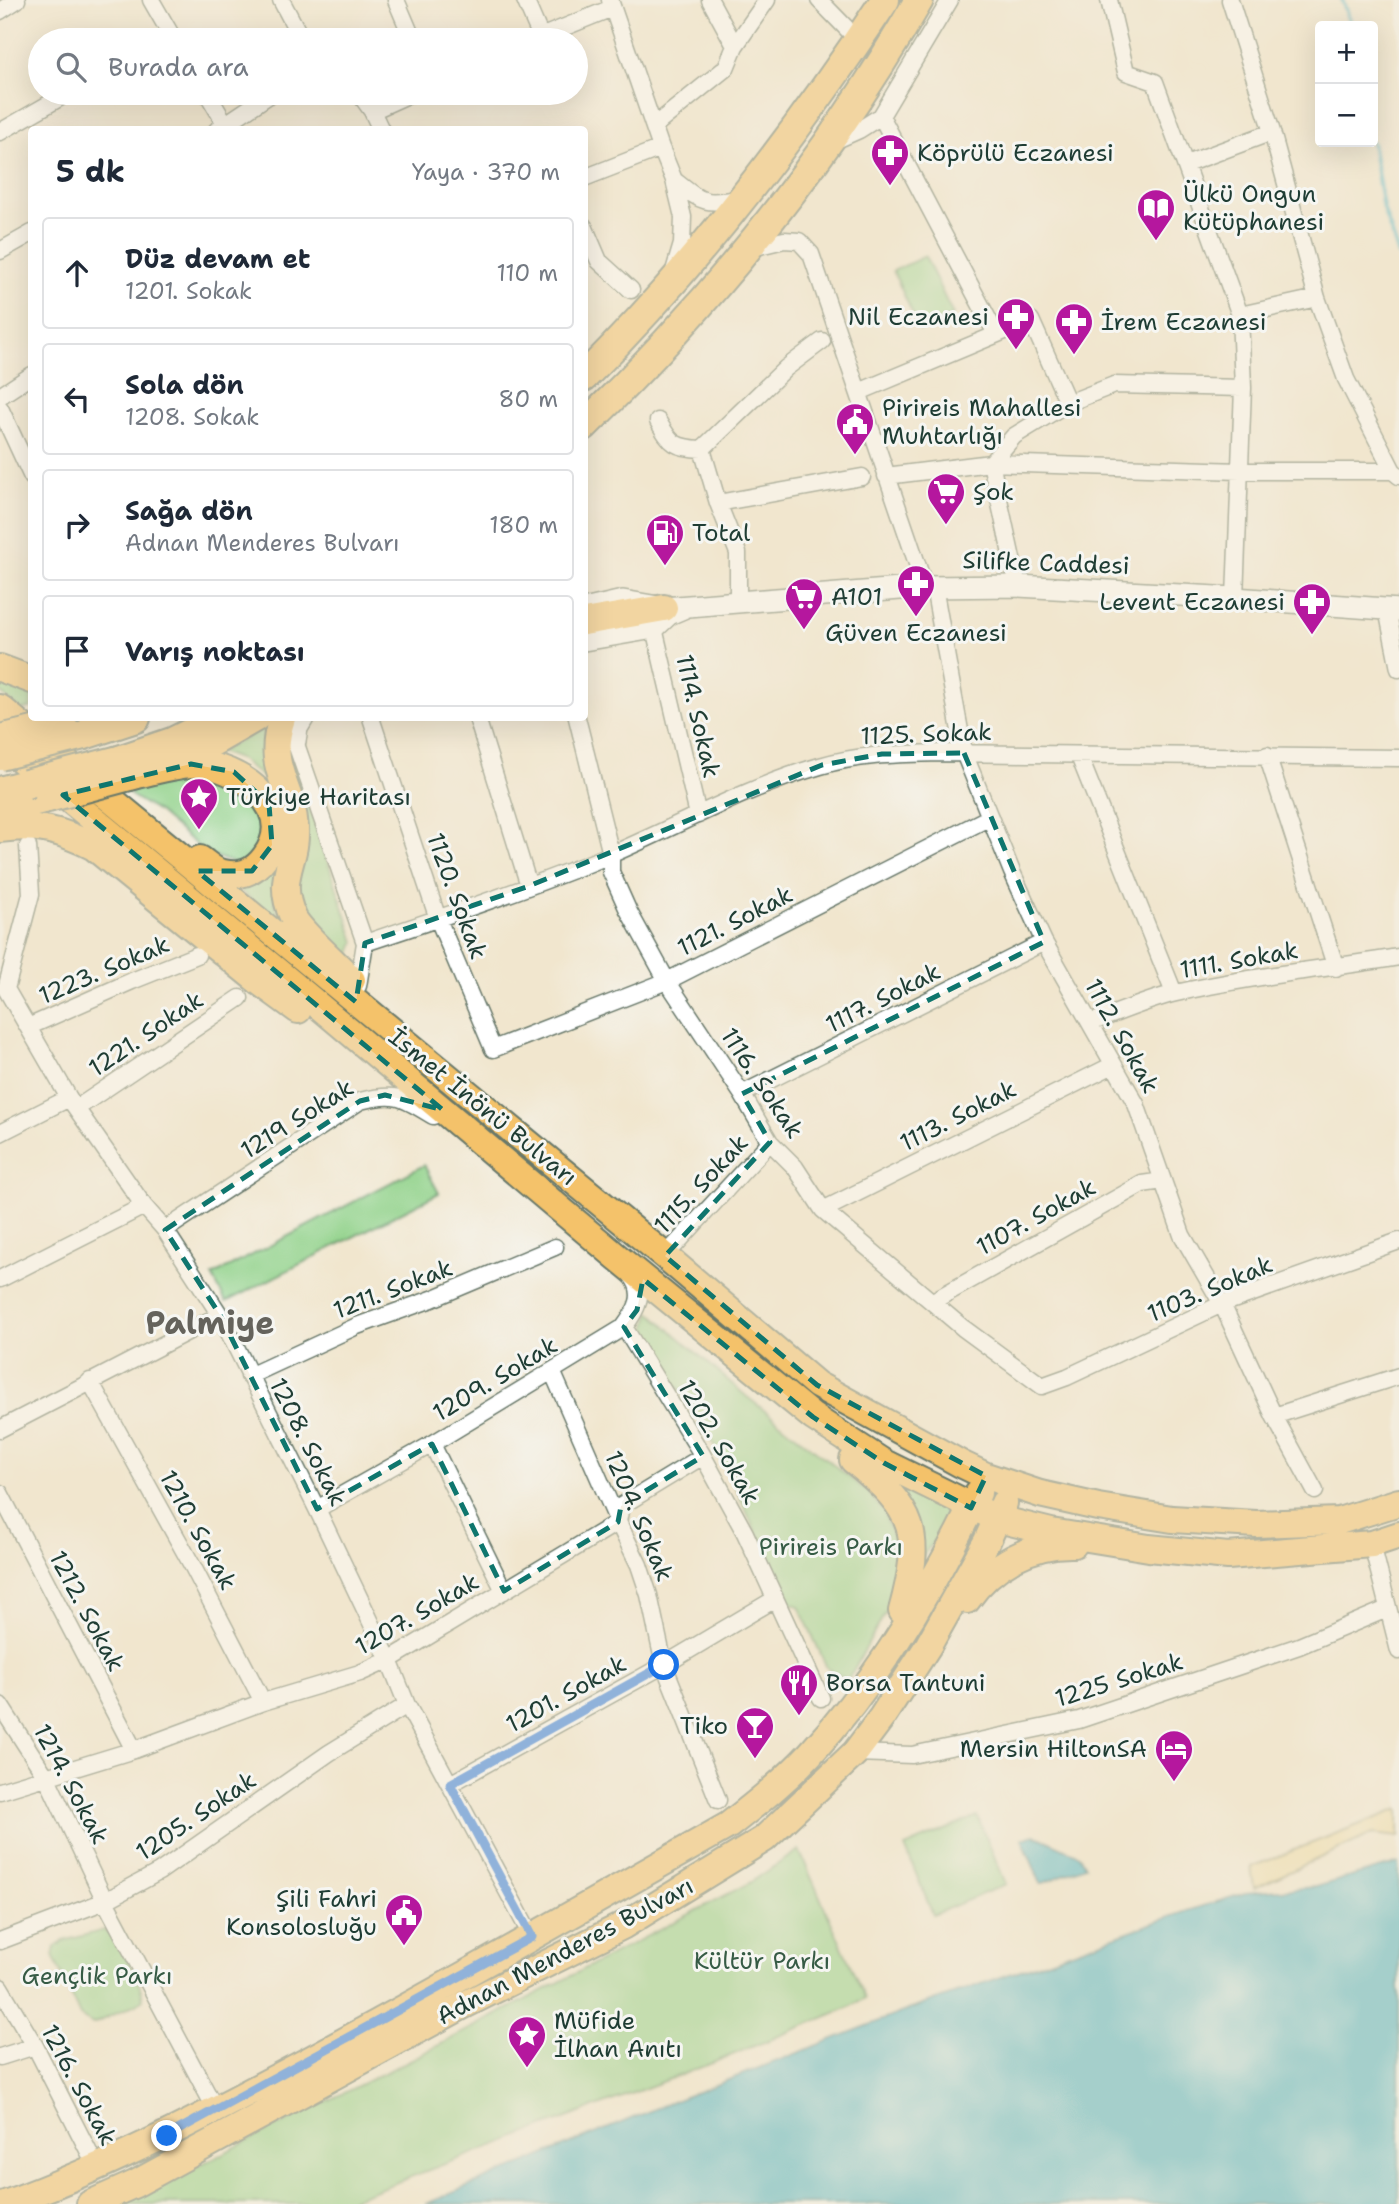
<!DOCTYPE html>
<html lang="tr">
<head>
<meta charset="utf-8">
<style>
  :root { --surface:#fff; --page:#f2f2f3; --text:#1f2937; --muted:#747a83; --line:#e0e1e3 }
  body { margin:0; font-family:"Shantell Sans",sans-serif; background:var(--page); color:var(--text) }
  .controls { position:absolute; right:21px; top:21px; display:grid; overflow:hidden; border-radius:7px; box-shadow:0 7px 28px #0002 }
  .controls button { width:63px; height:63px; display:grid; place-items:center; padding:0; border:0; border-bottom:2px solid var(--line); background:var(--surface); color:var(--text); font:35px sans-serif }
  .stop { position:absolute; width:21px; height:21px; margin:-16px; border:5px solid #1a73e8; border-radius:50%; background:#fff }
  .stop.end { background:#1a73e8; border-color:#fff; box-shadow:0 2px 7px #0008 }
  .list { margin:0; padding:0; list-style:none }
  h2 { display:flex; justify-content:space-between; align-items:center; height:91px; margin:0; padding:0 28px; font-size:30px }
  h2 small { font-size:23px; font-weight:400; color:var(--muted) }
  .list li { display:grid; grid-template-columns:46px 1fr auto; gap:21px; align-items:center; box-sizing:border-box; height:112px; margin:0 14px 14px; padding:0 14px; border:2px solid var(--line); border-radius:7px }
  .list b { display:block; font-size:26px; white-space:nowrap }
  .list p { margin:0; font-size:23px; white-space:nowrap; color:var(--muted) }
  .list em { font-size:23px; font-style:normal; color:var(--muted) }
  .icon { flex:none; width:38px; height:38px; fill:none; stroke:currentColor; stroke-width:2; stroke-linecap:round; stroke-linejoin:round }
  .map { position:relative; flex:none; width:1399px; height:2204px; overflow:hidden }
  .search { position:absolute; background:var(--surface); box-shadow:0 7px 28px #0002; left:28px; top:28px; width:560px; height:77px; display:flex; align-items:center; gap:18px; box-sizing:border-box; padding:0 24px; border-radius:38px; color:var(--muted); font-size:26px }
  .panel { position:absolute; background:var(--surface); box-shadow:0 7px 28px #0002; left:28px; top:126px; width:560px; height:595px; border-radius:7px }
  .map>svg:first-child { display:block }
  .green { fill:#90d289; stroke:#58885e; stroke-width:2 }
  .sand { fill:#eeda9e; stroke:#868c69; stroke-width:2 }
  .water { fill:#4ab4c7; stroke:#34787e; stroke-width:2 }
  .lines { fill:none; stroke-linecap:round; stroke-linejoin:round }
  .stream { stroke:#4ab4c7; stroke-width:4.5 }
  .minor-casing { stroke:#68786a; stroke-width:19 }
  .tertiary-casing { stroke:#68786a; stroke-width:24 }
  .primary-casing { stroke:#68786a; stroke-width:30 }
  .trunk-casing { stroke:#68786a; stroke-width:32 }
  .minor { stroke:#fff; stroke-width:16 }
  .tertiary { stroke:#fff; stroke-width:21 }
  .primary { stroke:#f4c26a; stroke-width:26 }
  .trunk { stroke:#f4c26a; stroke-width:28 }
  .primary-bridge-casing { stroke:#68786a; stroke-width:30; stroke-linecap:butt }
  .trunk-bridge-casing { stroke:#68786a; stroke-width:32; stroke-linecap:butt }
  .primary-bridge { stroke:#f4c26a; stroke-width:26 }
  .trunk-bridge { stroke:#f4c26a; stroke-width:28 }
  .route { stroke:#1a73e8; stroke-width:9 }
  .marked { fill:none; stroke:#0f766e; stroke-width:5; stroke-dasharray:14 9; stroke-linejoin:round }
  .labels { text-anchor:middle; stroke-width:6; stroke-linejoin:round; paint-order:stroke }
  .poi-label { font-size:24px; fill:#1f3d34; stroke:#f6f6f2; text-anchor:start }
  .street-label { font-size:24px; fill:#1f3d34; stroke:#f6f6f2 }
  .park-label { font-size:24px; fill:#365b45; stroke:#f6f6f2 }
  .district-label { font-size:32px; font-weight:bold; fill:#65635c; stroke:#f6f6f2 }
</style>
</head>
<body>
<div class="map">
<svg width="1399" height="2204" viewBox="0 0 1399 2204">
  <rect width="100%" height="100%" fill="#f6f6f2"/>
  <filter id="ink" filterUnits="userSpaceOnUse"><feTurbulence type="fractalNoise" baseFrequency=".0143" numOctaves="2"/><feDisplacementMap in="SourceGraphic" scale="14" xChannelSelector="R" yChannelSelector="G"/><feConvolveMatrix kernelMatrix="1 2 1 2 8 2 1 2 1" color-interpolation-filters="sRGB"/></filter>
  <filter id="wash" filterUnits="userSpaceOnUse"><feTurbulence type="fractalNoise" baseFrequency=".00686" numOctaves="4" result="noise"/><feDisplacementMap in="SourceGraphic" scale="28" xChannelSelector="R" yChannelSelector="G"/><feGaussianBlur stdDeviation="1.57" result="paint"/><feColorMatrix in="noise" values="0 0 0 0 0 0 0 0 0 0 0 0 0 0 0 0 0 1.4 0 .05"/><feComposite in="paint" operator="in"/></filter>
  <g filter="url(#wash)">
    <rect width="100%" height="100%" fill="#f1e6ce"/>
    <path class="green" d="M925,256L953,315L920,330L893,271Z
      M0,676L31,686V708L20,710L0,692Z
      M264,728L263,760L269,782L241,760L219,752Z
      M288,743L355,942L347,965L299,920Z
      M203,770L261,802L266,843L239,865L206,853L158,812L129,794L144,784Z
      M280,858C272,884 270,904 286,928L235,886L268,873Z
      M424,1165L439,1193L226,1302L212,1276Z
      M650,1312L746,1396L868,1492L884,1512L897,1549V1580L887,1610L848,1680L827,1668L799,1606L789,1603L720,1455L645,1335Z
      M893,1481L955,1513L918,1562Z
      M977,1816L1006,1884L933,1915L905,1847Z
      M799,1850L865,1998L852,2006L715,2062L339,2204H121L418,2056L751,1882Z
      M104,1930C118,1936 141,1983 143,1999L136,2004L93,2024L80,2016L53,1956L55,1947L64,1941Z"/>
    <path class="sand" d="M1399,1809V1837L1372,1834L1254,1888L1251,1867Z"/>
    <path class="water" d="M1034,1835L1079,1855L1085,1866L1041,1884L1022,1839Z
      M1399,1863V2204H426L669,2103L908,2010L1187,1911L1245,1893L1315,1887Z"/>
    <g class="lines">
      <path class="stream" d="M1342,0L1352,26
        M1372,142L1383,208L1399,255"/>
    </g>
  </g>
  <g filter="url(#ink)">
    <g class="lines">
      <defs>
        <path id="minor" d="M151,0L174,40
          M281,0L302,40
          M396,0L413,40
          M525,0L541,37
          M610,0L661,148L674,180L683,217L682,244L674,271
          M710,0L735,46
          M819,0L858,40
          M1109,0L1126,72L1155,82L1240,315L1243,388L1235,598
          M1230,0L1272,132L1317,298L1346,379L1393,471L1399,476
          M0,11L17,0
          M533,40L612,8
          M207,93L229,130
          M359,93L372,111L381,130
          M372,111L412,93
          M881,116L996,334
          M654,126L726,68L735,46L767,0
          M217,130L272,93
          M0,132L68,93
          M832,142L859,130L881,116L950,0
          M1186,164L1272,132
          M584,178L661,148
          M674,180C703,203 703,205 741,198
          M584,226L599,261L631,290
          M751,248L784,240L799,241L811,254L925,587
          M0,251L32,233
          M1240,315L1317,298
          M859,392L1031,320L1068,403
          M0,396L32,375
          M0,408L32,477
          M658,421C671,444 675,448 702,449L786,368L822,341
          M702,449L718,503L738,553V601
          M886,476L991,463L1240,471H1393
          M718,503L862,477
          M1018,586L991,463L1014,436L1068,403L1114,385L1243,388
          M934,587L964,753L1012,872L1044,942L1136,1104L1182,1235L1222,1304L1274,1416L1315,1491
          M1387,609L1399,669
          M654,628L698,815
          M371,718L438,919L493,1049L667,981L990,817
          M477,718L529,886
          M577,718L611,854V872L628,910L667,981L742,1094L770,1142L795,1167L823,1210L963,1328L1042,1386L1067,1377L1222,1304L1399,1241
          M295,741L365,943
          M1267,755L1336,968
          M1079,756L1174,993
          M358,986L365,943C447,916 530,888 610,855C680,825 747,787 820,766C860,754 901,754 941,753L1399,758
          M6,989L69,1098L144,1206L165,1230L220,1315L317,1509L389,1660L407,1705L532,1937
          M6,989L31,894L28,846
          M1090,1023C1118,1013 1147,1000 1176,993C1250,976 1325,969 1399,957
          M28,1027L132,981L197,955
          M742,1094L1044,942
          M77,1108L240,998
          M0,1133L69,1098
          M823,1210L1113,1065
          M165,1230L360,1101C397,1092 402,1097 433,1116
          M665,1256L770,1142
          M0,1279L144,1206
          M933,1301L1142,1184L1163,1181
          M624,1327L703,1456L745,1533L821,1698
          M552,1371L618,1522L639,1565L649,1595L664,1665L718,1800
          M249,1376L357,1326L432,1299L555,1247
          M90,1381L193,1567L263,1702
          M1274,1416L1399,1376
          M0,1429L220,1315
          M432,1444L504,1591
          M0,1493L134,1750
          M317,1509L432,1444L624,1327C636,1311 647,1294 631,1275
          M1372,1544L1399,1651
          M0,1705L47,1778L105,1901L216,2110
          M855,1753L912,1755L1079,1720L1299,1646L1387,1609
          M450,1784L664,1665L775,1599
          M0,1791L134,1750L263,1702L360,1673L389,1660L618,1522L621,1506L703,1456
          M0,1941L105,1901L159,1872L329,1753L407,1705
          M0,1987L35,2046L97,2168
          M0,2057L35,2046"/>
        <path id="tertiary" d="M584,610L623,601L664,608L925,587L1018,586L1235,598L1399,610
          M584,640L654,628L669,614L683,608
          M295,741L297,728L303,718"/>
        <path id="primary" d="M584,622L664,608
          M0,668L32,680
          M0,708L665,1256L817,1385L961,1464L986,1476L1040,1494L1098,1507L1172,1519L1256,1524L1339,1521L1399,1502
          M282,718C265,769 292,783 295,828C297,864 275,876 293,917C299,931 340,967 352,980
          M63,723L83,718
          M0,742L306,995L617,1257L813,1417L884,1463L998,1519L1051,1532L1149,1548L1228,1556L1372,1544L1399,1535
          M174,761L204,748L256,718
          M130,777C150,772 172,765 193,764C238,764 301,809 265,857C254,872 241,877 223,873C215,872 207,864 200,859
          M0,811L48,799
          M0,829C37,824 61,830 94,847L261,983L298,1010
          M853,1460C916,1511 923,1533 902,1611
          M967,1600C991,1565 1030,1543 1074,1544
          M5,2204C115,2164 214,2111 317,2056C456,1981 592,1903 729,1825C757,1803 786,1780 810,1754C880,1678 934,1586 978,1493
          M90,2204L135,2184L462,2006L624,1925L764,1839L855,1753L882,1717L928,1646L987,1541L1004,1503"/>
        <path id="trunk" d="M584,377C698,264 797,133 885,0
          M584,426C714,300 829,157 919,0
          M84,735L136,718
          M119,760L172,742L220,718
          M0,791L26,784"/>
      </defs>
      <use href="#minor" class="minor-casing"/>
      <use href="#tertiary" class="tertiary-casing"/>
      <use href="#primary" class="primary-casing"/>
      <use href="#trunk" class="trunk-casing"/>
      <use href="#minor" class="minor"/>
      <use href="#tertiary" class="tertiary"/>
      <use href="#primary" class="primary"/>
      <use href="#trunk" class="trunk"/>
      <defs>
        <path id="primary-bridge" d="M0,738L63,723
          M48,799L130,777"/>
        <path id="trunk-bridge" d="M0,756L84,735
          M26,784L119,760"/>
      </defs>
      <use href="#primary-bridge" class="primary-bridge-casing"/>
      <use href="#trunk-bridge" class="trunk-bridge-casing"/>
      <use href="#primary-bridge" class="primary-bridge"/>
      <use href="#trunk-bridge" class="trunk-bridge"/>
    </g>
  </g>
  <g class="lines" filter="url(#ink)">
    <path class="route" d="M167,2136L532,1937L450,1784L664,1665"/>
  </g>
  <path d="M0 0H1399V2204H0ZM964,753L1044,942L742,1094L770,1142L665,1256L817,1385L986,1476L971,1508L884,1463L813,1417L643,1279L637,1310L624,1327L703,1456L621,1506L618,1522L504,1591L432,1444L317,1509L220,1315L165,1230L360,1101L385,1095L443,1110L63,795L191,764L234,772L269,804L272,845L252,871H197L356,1002L365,943L529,886L822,765L882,754Z" fill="#f1e6ce" fill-opacity=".55" fill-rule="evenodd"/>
  <path class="marked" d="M964,753L1044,942L742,1094L770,1142L665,1256L817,1385L986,1476L971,1508L884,1463L813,1417L643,1279L637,1310L624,1327L703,1456L621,1506L618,1522L504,1591L432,1444L317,1509L220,1315L165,1230L360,1101L385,1095L443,1110L63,795L191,764L234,772L269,804L272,845L252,871H197L356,1002L365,943L529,886L822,765L882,754Z"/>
  <defs>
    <symbol id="pharmacy-pin" viewBox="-11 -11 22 30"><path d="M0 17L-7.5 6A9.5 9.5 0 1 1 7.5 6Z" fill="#b5179e" stroke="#f6f6f2"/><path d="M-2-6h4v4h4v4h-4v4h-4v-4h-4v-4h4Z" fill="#fff"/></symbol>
    <symbol id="library-pin" viewBox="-11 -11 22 30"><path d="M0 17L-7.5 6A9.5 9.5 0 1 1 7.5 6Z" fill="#b5179e" stroke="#f6f6f2"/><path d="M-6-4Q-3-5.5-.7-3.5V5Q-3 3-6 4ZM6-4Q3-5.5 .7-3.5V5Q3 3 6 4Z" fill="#fff"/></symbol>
    <symbol id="civic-pin" viewBox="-11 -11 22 30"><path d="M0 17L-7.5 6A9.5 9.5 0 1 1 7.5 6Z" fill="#b5179e" stroke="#f6f6f2"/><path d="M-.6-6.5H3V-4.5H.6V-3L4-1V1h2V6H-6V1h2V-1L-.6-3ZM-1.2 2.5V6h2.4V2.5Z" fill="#fff"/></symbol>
    <symbol id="supermarket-pin" viewBox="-11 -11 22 30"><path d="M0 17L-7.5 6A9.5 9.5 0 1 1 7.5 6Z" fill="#b5179e" stroke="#f6f6f2"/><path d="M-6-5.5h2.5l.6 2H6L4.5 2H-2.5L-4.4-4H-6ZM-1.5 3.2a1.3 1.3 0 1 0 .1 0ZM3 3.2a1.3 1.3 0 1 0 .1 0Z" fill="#fff"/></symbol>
    <symbol id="fuel-pin" viewBox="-11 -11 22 30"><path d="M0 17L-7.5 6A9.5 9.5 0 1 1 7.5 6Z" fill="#b5179e" stroke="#f6f6f2"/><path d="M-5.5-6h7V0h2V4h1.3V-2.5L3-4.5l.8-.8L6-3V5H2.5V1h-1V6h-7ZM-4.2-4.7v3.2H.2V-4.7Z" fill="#fff"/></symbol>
    <symbol id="sight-pin" viewBox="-11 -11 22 30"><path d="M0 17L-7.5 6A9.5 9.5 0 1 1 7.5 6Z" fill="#b5179e" stroke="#f6f6f2"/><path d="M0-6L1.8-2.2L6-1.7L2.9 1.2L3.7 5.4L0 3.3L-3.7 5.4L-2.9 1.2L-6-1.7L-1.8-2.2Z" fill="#fff"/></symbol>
    <symbol id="restaurant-pin" viewBox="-11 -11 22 30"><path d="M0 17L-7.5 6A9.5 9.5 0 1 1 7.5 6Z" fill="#b5179e" stroke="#f6f6f2"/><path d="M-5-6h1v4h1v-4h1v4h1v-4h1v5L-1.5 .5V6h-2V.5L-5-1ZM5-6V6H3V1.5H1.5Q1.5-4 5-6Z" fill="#fff"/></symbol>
    <symbol id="bar-pin" viewBox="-11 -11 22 30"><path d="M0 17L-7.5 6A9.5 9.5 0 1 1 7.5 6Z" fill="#b5179e" stroke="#f6f6f2"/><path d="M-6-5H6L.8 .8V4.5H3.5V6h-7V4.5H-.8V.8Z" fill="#fff"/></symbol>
    <symbol id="hotel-pin" viewBox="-11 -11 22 30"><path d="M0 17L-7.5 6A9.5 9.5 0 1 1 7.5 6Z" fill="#b5179e" stroke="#f6f6f2"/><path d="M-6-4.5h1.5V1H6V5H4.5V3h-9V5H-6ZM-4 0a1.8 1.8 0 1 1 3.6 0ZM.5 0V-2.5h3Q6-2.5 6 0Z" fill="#fff"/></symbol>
  </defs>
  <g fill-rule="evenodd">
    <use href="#pharmacy-pin" x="868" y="131" width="44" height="60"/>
    <use href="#library-pin" x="1134" y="186" width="44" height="60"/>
    <use href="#pharmacy-pin" x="994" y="295" width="44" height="60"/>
    <use href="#pharmacy-pin" x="1052" y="300" width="44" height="60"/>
    <use href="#civic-pin" x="833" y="400" width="44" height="60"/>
    <use href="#supermarket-pin" x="924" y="470" width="44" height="60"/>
    <use href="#fuel-pin" x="643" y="511" width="44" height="60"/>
    <use href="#pharmacy-pin" x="894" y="562" width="44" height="60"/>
    <use href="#supermarket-pin" x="782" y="575" width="44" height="60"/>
    <use href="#pharmacy-pin" x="1290" y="580" width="44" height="60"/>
    <use href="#sight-pin" x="177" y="775" width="44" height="60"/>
    <use href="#restaurant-pin" x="777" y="1661" width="44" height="60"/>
    <use href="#bar-pin" x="733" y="1704" width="44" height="60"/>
    <use href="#hotel-pin" x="1152" y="1727" width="44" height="60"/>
    <use href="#civic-pin" x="382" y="1891" width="44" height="60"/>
    <use href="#sight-pin" x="505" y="2013" width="44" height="60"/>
  </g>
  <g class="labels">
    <g class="poi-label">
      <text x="917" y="161">Köprülü Eczanesi</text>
      <text x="1183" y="202">Ülkü Ongun<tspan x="1183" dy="28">Kütüphanesi</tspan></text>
      <text x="989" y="325" text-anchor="end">Nil Eczanesi</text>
      <text x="1101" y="330">İrem Eczanesi</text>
      <text x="882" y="416">Pirireis Mahallesi<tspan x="882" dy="28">Muhtarlığı</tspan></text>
      <text x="973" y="500">Şok</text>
      <text x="692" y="541">Total</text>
      <text x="831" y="605">A101</text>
      <text x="1285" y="610" text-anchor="end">Levent Eczanesi</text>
      <text x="916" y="641" text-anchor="middle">Güven Eczanesi</text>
      <text x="226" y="805">Türkiye Haritası</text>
      <text x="826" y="1691">Borsa Tantuni</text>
      <text x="728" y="1734" text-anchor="end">Тiko</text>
      <text x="1147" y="1757" text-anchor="end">Mersin HiltonSA</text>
      <text x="377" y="1907" text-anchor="end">Şili Fahri<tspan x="377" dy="28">Konsolosluğu</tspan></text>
      <text x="554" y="2029">Müfide<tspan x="554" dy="28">İlhan Anıtı</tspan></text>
    </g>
    <g class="street-label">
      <text transform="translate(1046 563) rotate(2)" y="8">Silifke Caddesi</text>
      <text transform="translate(698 716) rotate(77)" y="8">1114. Sokak</text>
      <text transform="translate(926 734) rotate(-2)" y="8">1125. Sokak</text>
      <text transform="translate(457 896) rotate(70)" y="8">1120. Sokak</text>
      <text transform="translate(735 921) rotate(-27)" y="8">1121. Sokak</text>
      <text transform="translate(1239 960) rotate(-10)" y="8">1111. Sokak</text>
      <text transform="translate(104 970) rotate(-23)" y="8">1223. Sokak</text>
      <text transform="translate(883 998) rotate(-27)" y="8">1117. Sokak</text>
      <text transform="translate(146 1034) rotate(-34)" y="8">1221. Sokak</text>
      <text transform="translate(1122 1036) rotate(61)" y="8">1112. Sokak</text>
      <text transform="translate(762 1083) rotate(56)" y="8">1116. Sokak</text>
      <text transform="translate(483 1107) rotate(39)" y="8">İsmet İnönü Bulvarı</text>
      <text transform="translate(958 1116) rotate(-27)" y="8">1113. Sokak</text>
      <text transform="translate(297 1119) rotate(-32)" y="8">1219 Sokak</text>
      <text transform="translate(701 1184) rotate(-47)" y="8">1115. Sokak</text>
      <text transform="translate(1036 1217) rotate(-29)" y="8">1107. Sokak</text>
      <text transform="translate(393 1289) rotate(-21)" y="8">1211. Sokak</text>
      <text transform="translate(1210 1289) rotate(-23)" y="8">1103. Sokak</text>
      <text transform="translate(495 1379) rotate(-31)" y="8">1209. Sokak</text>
      <text transform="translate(308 1442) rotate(63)" y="8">1208. Sokak</text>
      <text transform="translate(719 1442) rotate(60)" y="8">1202. Sokak</text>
      <text transform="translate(639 1516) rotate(67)" y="8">1204. Sokak</text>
      <text transform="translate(198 1530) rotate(61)" y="8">1210. Sokak</text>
      <text transform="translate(87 1611) rotate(62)" y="8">1212. Sokak</text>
      <text transform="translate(417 1614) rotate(-30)" y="8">1207. Sokak</text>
      <text transform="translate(1119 1680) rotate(-17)" y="8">1225 Sokak</text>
      <text transform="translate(566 1694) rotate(-29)" y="8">1201. Sokak</text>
      <text transform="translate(71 1784) rotate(62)" y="8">1214. Sokak</text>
      <text transform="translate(196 1816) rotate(-34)" y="8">1205. Sokak</text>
      <text transform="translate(565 1951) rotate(-28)" y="8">Adnan Menderes Bulvarı</text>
      <text transform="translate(79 2085) rotate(62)" y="8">1216. Sokak</text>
    </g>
    <g class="park-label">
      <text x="831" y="1555">Pirireis Parkı</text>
      <text x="762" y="1969">Kültür Parkı</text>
      <text x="97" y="1984">Gençlik Parkı</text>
    </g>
    <g class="district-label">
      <text x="210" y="1334">Palmiye</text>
    </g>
  </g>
</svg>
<div class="controls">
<button>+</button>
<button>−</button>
</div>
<div class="stop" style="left:664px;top:1665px"></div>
<div class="stop end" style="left:167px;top:2136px"></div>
<div class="search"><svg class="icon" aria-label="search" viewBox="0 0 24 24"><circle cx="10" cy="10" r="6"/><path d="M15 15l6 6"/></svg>Burada ara</div>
<section class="panel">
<h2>5 dk<small>Yaya · 370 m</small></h2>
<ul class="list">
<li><svg class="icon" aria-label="ahead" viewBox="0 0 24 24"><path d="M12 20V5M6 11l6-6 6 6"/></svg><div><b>Düz devam et</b><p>1201. Sokak</p></div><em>110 m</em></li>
<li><svg class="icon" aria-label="left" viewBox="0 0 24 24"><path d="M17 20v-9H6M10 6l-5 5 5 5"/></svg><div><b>Sola dön</b><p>1208. Sokak</p></div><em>80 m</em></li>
<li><svg class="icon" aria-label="right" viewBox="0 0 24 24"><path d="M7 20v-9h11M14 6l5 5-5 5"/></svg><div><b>Sağa dön</b><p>Adnan Menderes Bulvarı</p></div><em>180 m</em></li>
<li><svg class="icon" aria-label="arrive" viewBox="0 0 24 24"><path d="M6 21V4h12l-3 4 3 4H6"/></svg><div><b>Varış noktası</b></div></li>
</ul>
</section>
</div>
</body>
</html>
